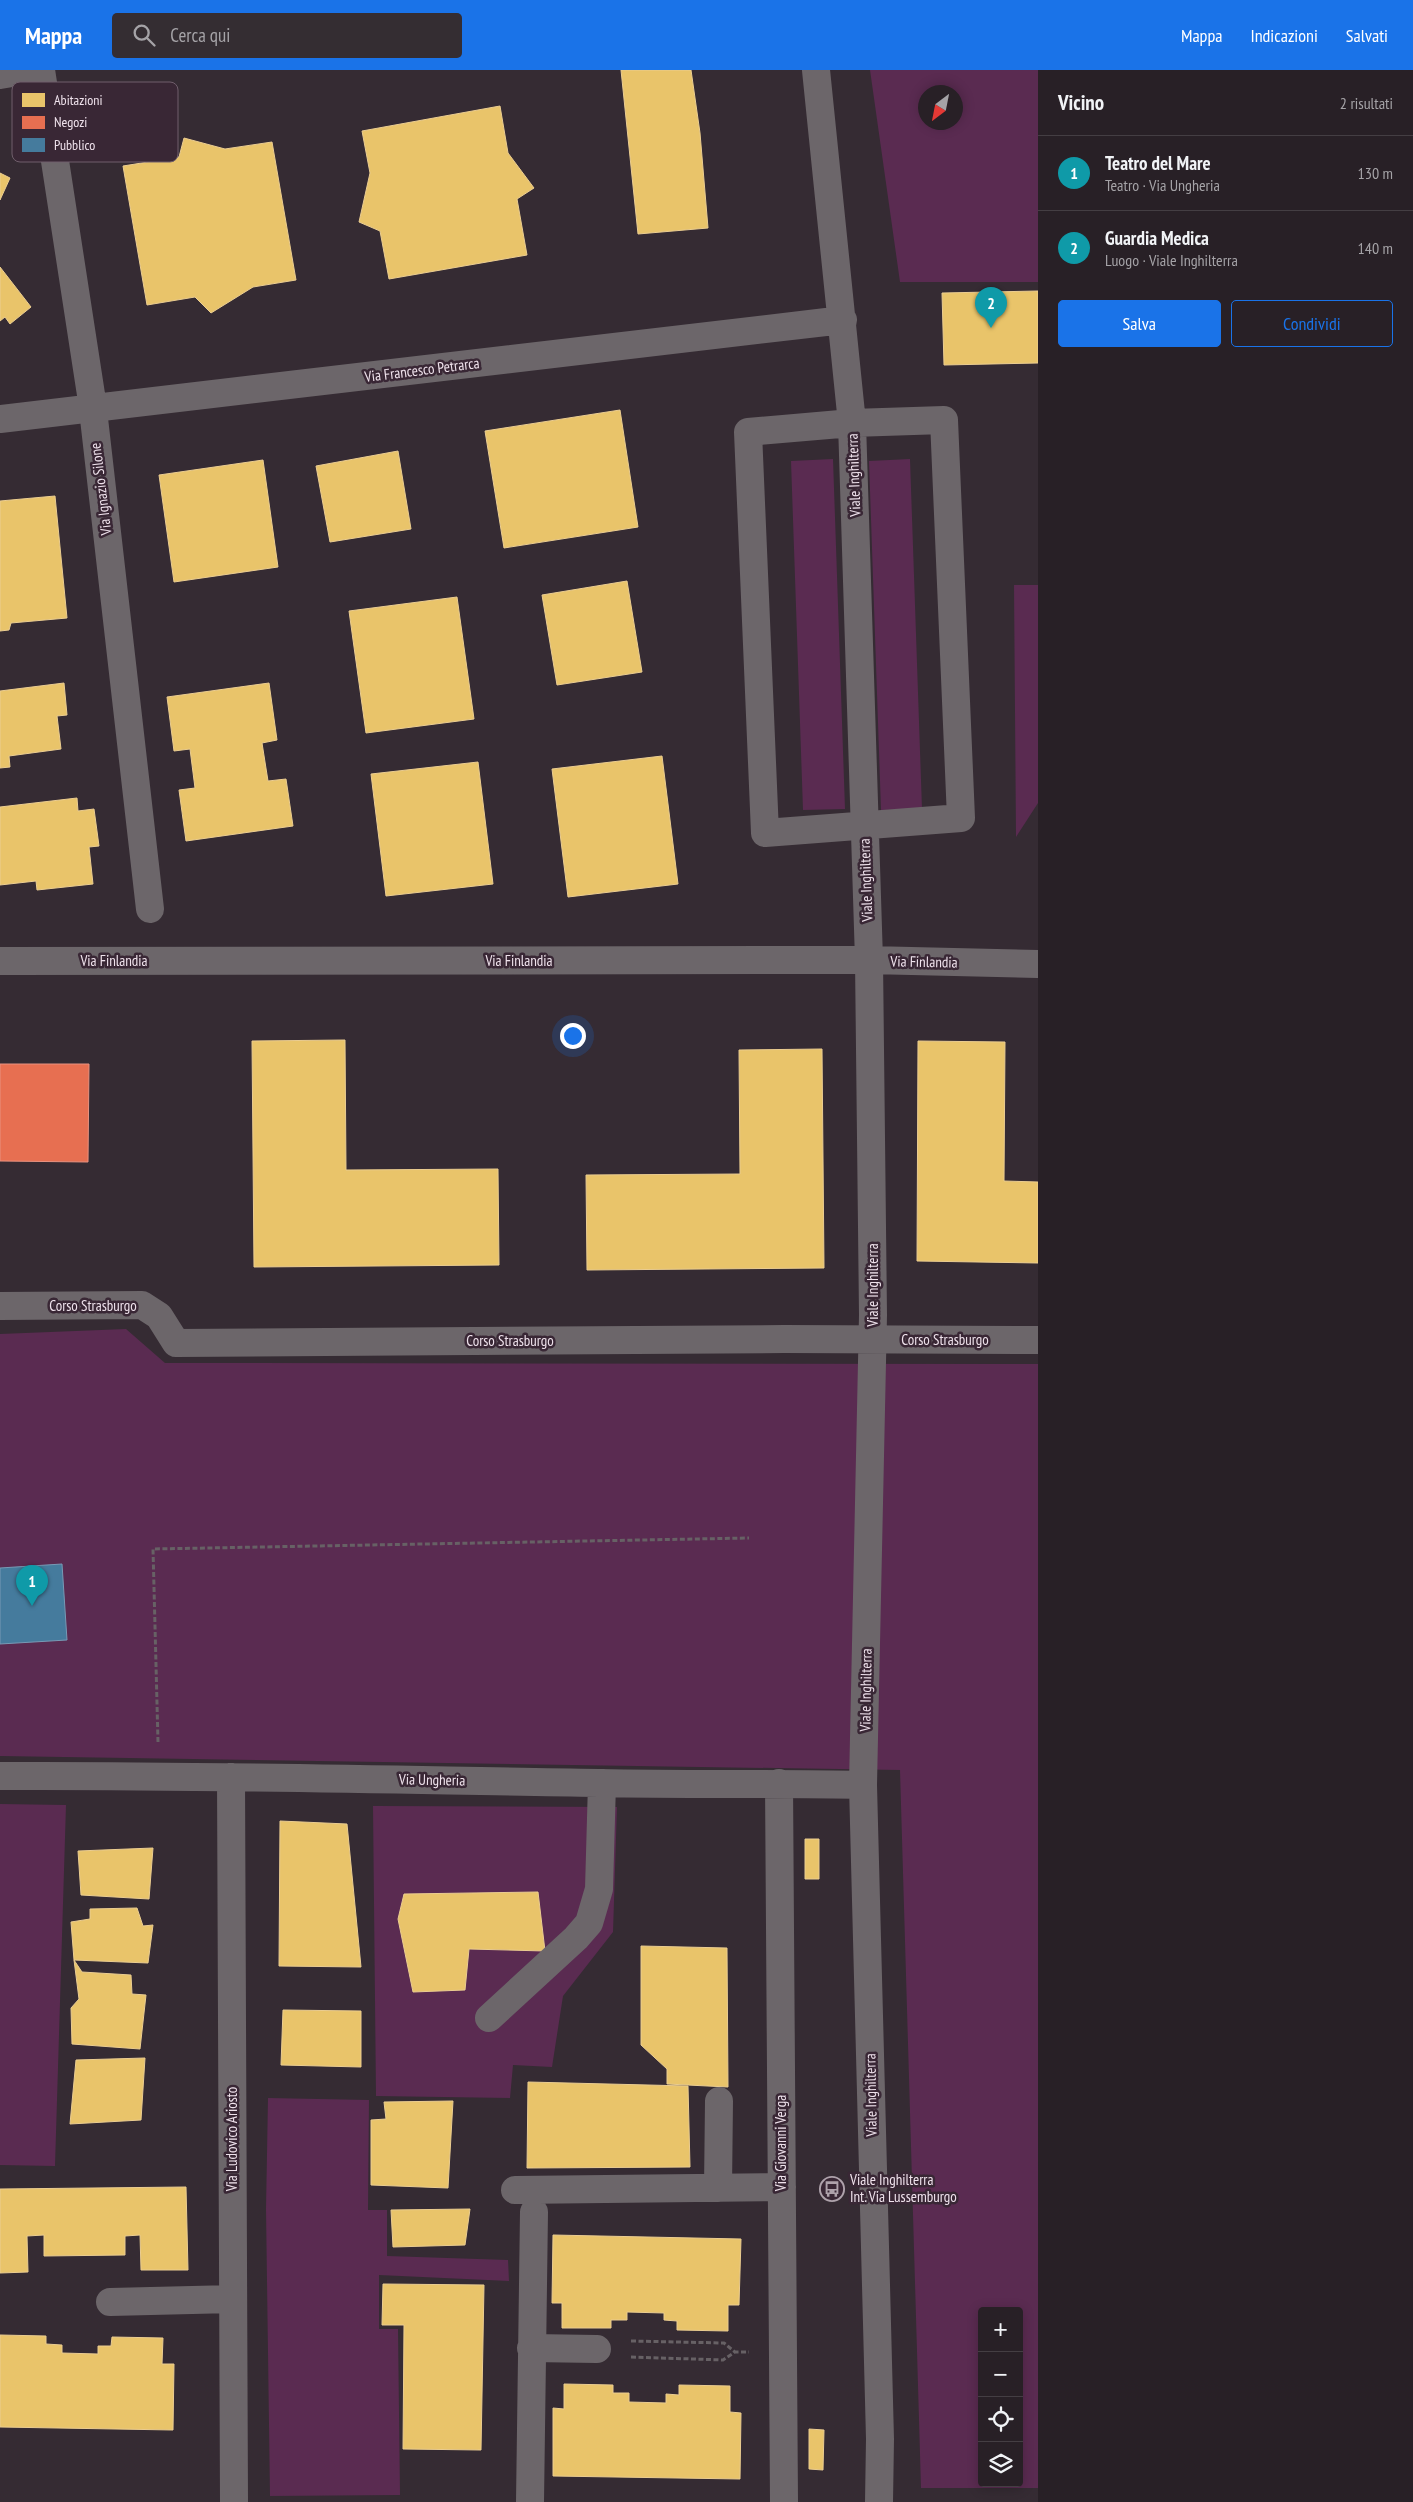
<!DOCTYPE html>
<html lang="it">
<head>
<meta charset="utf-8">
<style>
  :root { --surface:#282026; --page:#342d32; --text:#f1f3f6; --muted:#a5a3a7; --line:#443e43; --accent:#1a73e8 }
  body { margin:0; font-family:"PT Sans Narrow",sans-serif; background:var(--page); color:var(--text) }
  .controls { position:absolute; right:15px; bottom:15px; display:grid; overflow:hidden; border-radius:5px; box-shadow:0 2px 12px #0003 }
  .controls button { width:45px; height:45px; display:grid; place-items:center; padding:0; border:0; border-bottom:1px solid var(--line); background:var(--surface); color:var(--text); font:25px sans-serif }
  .compass { position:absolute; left:918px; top:15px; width:45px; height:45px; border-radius:50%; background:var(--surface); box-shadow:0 2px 12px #0003; rotate:212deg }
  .you { position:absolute; left:572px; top:965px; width:18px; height:18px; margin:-12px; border:4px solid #fff; border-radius:50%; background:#1a73e8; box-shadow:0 0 0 8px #1a73e833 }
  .badge { display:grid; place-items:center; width:32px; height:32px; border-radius:50%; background:var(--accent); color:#fff; font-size:16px; font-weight:700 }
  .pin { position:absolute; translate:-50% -41px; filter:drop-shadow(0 1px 2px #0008) }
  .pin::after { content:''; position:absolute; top:26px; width:18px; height:15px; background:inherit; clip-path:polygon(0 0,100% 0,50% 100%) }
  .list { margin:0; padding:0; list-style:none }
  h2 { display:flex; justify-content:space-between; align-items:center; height:65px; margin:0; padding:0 20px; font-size:21px }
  h2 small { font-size:16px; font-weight:400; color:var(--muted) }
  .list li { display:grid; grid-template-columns:32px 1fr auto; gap:15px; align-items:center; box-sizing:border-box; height:75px; padding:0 20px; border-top:1px solid var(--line) }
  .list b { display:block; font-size:19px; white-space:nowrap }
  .list p { margin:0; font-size:16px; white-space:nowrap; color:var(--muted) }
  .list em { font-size:16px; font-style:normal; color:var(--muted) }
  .actions { display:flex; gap:10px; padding:15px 20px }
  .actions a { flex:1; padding:11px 0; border:1px solid var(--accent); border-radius:5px; text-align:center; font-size:18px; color:var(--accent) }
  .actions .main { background:var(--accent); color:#fff }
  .icon { flex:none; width:28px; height:28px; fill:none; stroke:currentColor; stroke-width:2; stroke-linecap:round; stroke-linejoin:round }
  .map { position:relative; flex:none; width:1038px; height:2432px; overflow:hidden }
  header { display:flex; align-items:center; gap:30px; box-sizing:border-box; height:70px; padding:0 25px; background:var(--accent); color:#fff }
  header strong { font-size:24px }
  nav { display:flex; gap:28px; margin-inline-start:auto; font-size:18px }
  .search { width:350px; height:45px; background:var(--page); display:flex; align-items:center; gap:12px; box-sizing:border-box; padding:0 18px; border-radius:5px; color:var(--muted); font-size:19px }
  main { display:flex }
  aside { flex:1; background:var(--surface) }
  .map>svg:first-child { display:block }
  .green { fill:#5a2b51; fill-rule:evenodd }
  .homes { fill:#e9c46a; stroke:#ebcd91 }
  .shops { fill:#e76f51; stroke:#e99280 }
  .public { fill:#457b9d; stroke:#789ab5 }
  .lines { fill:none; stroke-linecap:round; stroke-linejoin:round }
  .path { stroke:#676165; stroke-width:3; stroke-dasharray:5 2.5; stroke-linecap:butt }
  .minor { stroke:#6c666a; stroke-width:28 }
  .labels { text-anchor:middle; stroke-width:5; stroke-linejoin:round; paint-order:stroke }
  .street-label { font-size:15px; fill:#efe2ec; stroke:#392735 }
  .poi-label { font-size:15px; fill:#efe2ec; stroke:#392735; text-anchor:start }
  .key { fill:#392735; stroke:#705f6c; stroke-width:1 }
  .key-label { font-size:14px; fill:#efe2ec }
</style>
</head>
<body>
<header>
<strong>Mappa</strong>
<div class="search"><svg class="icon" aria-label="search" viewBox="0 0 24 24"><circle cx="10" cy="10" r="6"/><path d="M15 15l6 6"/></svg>Cerca qui</div>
<nav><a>Mappa</a><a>Indicazioni</a><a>Salvati</a></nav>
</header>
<main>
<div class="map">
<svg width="1038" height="2432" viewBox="0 0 1038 2432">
  <rect width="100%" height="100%" fill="#352b33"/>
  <path class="green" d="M870,0H1038V212H900ZM926,22H956V52H926Z
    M833,389L845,739L803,740L791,391Z
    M910,389L922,739L881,740L869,391Z
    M1014,515H1038V733L1016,767Z
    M126,1259L165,1293L1038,1294V2418H921L900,1700L0,1686V1264ZM982,2241H1019V2413H982Z
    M0,1734L66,1735L55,2096L0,2095Z
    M373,1736L617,1737L613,1862L563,1926L552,1997L513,1995L510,2028L376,2026Z
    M268,2028L369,2030L368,2140H387V2186L508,2190L509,2211L379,2205V2259H398L400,2425L270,2426L266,2139Z"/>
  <path class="homes" d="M621,0H691L700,63L708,158L638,164Z
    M500,36L508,83L534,118L517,129L527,185L389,209L380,161L359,152L370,103L362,61Z
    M184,68L225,79L272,72L296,210L253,217L211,243L195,227L147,235L123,96L179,87Z
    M0,103L10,108L0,130Z
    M0,197L31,237L10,254L5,247L0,251Z
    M1038,221V293L944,295L942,223Z
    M620,340L638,457L504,478L485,361Z
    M398,381L411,459L330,472L316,396Z
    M263,390L278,497L174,512L159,405Z
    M55,426L67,548L11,553L9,560L0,561V431Z
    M627,511L642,602L557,615L542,525Z
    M457,527L474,649L366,663L349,541Z
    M64,613L67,645L57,646L61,679L9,686L10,697L0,698V621Z
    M269,613L277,670L262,673L268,711L286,709L293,756L186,771L179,720L195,718L190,679L174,681L167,627Z
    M662,686L678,814L568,827L552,699Z
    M478,692L493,814L386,826L371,704Z
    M77,728L78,741L94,739L99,776L89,777L93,814L37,820L36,811L0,815V737Z
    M345,970L346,1100L498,1099L499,1195L254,1197L252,971Z
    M918,971L1005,972L1004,1111L1038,1112V1193L917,1191Z
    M822,979L824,1198L587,1200L586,1105L740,1104L739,980Z
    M280,1751L347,1754L361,1897L279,1896Z
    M805,1769H819V1809H805Z
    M153,1778L149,1829L81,1825L78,1781Z
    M538,1822L545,1881L469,1879L465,1920L413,1922L398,1849L404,1824Z
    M137,1838L143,1856L153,1855L148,1893L74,1890L71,1852L90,1849V1839Z
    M641,1876L727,1878L728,2017L667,2014V1999L641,1975Z
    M74,1890L82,1902L131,1905L132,1924L146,1925L140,1979L72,1974L71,1938L79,1929Z
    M283,1940L361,1941V1997L281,1995Z
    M145,1988L141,2050L70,2054L76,1990Z
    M528,2012L688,2016L690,2097L527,2098Z
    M453,2031L448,2118L371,2115V2050L386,2049L384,2032Z
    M186,2117L188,2200H141L140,2165L125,2166V2185L44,2186V2165L27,2166L28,2202L0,2203V2119Z
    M470,2139L465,2175L393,2177L391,2140Z
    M553,2165L741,2169L739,2235H728V2261L677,2260V2251L664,2250V2243L627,2242V2250H611V2258H562V2233H552Z
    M383,2214L484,2215L481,2380L403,2379L404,2255H382Z
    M0,2265L46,2266V2274L62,2275V2283L98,2284V2276H111L112,2267L163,2268L162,2294H174L173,2360L0,2357Z
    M564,2314L613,2315V2323H629V2332L666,2333V2324L679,2325V2315L730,2316V2342L741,2343L740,2409L553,2406V2338L564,2339Z
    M809,2359L824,2360L823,2400L809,2399Z"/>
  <path class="shops" d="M0,994H89L88,1092L0,1091Z"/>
  <path class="public" d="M62,1494L67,1570L0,1574V1498Z"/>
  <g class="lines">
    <path class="path" d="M158,1672L153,1479L749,1468
      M631,2271L724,2273L735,2282
      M631,2287L723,2290L735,2282H749"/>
    <path class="minor" d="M41,0L92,331L150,839
      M816,0L852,353L869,890L873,1245L863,1715L880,2369L879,2432
      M0,5L30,0
      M0,349L843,250
      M944,350L961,748L765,763L748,362L852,353Z
      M0,891L869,890L1038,894
      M0,1236L142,1235L159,1246L176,1273L784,1269L1038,1270
      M0,1706C200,1705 399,1710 599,1713C687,1715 775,1713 863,1715
      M231,1707L234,2432
      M779,1713L784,2432
      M489,1948L576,1868L589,1853L599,1819L602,1713
      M718,2118L719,2031
      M515,2120L782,2117
      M110,2232L233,2229
      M531,2278L597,2279
      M530,2432L534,2142"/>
  </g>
  <defs>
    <symbol id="bus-ring" viewBox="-11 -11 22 22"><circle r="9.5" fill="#392735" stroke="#aea2ab" stroke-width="1.5"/><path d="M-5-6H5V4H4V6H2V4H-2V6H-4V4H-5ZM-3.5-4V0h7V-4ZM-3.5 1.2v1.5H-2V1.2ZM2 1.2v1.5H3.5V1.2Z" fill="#aea2ab"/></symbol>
  </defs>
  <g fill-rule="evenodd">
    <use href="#bus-ring" x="818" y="2105" width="28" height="28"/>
  </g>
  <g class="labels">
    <g class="street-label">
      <text transform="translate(422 300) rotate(-7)" y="5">Via Francesco Petrarca</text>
      <text transform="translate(854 405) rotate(-92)" y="5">Viale Inghilterra</text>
      <text transform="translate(101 419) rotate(-97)" y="5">Via Ignazio Silone</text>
      <text transform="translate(866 810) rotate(-92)" y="5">Viale Inghilterra</text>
      <text x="114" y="896">Via Finlandia</text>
      <text x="519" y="896">Via Finlandia</text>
      <text transform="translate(924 892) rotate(1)" y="5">Via Finlandia</text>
      <text transform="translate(873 1215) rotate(-90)" y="5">Viale Inghilterra</text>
      <text x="93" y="1241">Corso Strasburgo</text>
      <text x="945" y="1275">Corso Strasburgo</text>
      <text x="510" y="1276">Corso Strasburgo</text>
      <text transform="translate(866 1620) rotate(-89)" y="5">Viale Inghilterra</text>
      <text transform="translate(432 1710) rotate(1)" y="5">Via Ungheria</text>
      <text transform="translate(871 2025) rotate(-91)" y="5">Viale Inghilterra</text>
      <text transform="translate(232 2069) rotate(-90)" y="5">Via Ludovico Ariosto</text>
      <text transform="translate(781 2073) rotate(-90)" y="5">Via Giovanni Verga</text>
    </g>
    <g class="poi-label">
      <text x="850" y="2115">Viale Inghilterra<tspan x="850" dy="17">Int. Via Lussemburgo</tspan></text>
    </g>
  </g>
  <rect x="12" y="12" width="166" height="80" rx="8" class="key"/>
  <rect x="22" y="23" width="23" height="14" fill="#e9c46a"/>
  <rect x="22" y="46" width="23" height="13" fill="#e76f51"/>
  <rect x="22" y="68" width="23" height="14" fill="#457b9d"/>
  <g class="key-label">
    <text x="54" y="35">Abitazioni</text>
    <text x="54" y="57">Negozi</text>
    <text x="54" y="80">Pubblico</text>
  </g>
</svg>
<div class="controls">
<button>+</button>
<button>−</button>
<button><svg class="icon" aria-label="locate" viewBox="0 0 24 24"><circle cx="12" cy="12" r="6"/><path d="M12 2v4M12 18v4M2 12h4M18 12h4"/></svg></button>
<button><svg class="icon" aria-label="layers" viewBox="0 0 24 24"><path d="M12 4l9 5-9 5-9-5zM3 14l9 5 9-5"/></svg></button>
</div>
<svg class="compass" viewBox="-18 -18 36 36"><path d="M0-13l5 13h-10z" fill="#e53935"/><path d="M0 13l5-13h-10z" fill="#a5a3a7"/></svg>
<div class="you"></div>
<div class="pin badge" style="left:32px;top:1536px;background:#0f9aa8">1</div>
<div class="pin badge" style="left:991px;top:258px;background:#0f9aa8">2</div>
</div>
<aside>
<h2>Vicino<small>2 risultati</small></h2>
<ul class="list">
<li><span class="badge" style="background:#0f9aa8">1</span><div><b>Teatro del Mare</b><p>Teatro · Via Ungheria</p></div><em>130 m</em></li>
<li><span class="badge" style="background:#0f9aa8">2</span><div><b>Guardia Medica</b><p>Luogo · Viale Inghilterra</p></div><em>140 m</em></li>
</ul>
<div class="actions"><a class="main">Salva</a><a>Condividi</a></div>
</aside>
</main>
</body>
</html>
